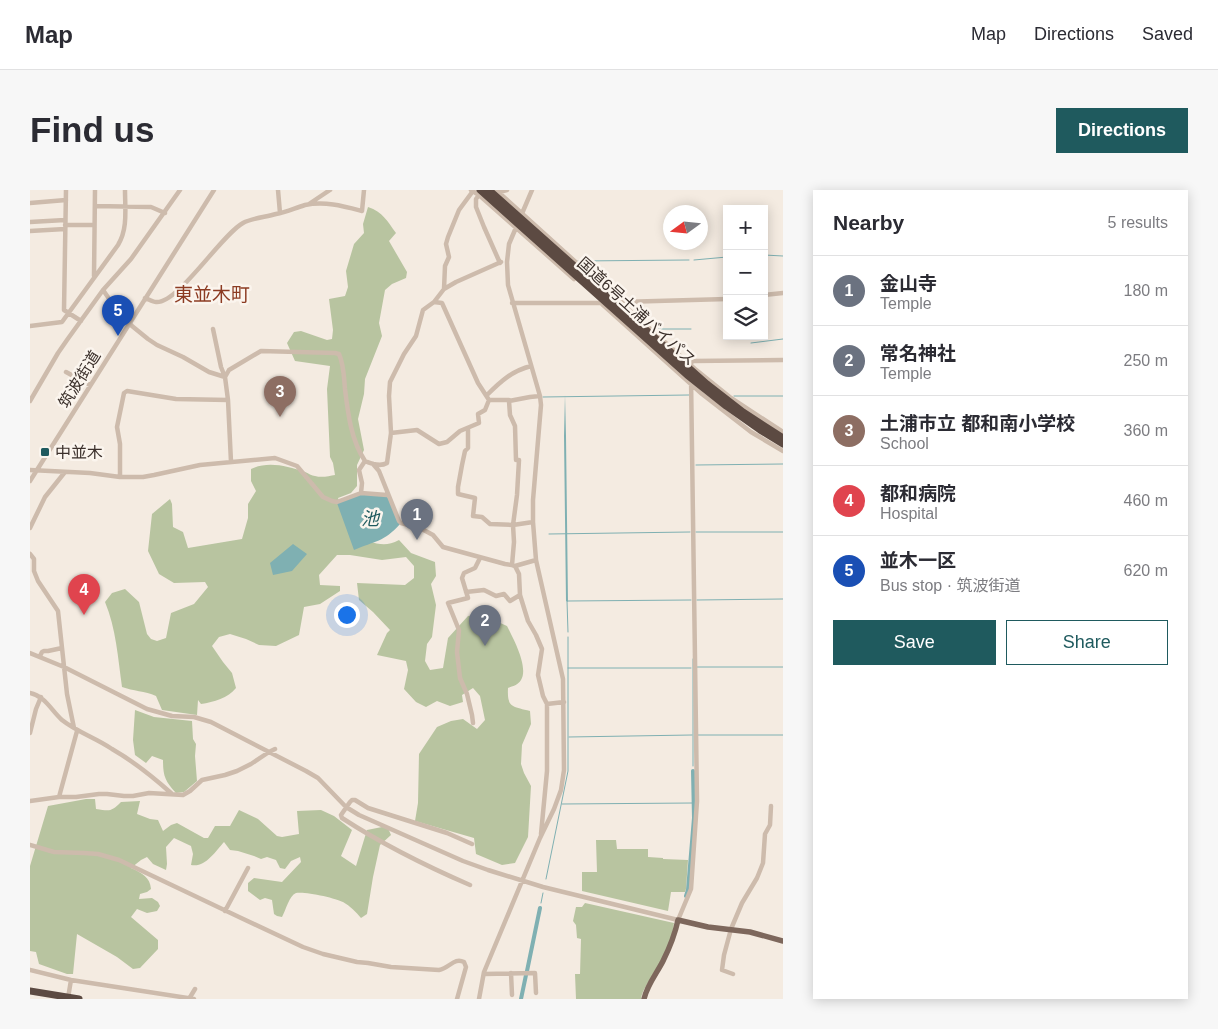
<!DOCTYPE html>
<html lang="en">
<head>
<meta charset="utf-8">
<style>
  :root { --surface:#fff; --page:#f7f7f7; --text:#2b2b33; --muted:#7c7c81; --line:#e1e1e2; --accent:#1f5a5e }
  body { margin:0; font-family:Arial,"Noto Sans JP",sans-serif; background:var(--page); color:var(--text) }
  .controls { position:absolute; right:15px; top:15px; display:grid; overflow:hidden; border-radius:0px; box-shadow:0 2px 12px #0003 }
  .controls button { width:45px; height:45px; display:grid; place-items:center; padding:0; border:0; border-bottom:1px solid var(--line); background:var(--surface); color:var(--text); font:25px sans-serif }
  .compass { position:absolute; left:633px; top:15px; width:45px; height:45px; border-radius:50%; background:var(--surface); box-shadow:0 2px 12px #0003; rotate:255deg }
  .you { position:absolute; left:316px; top:424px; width:18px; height:18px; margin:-12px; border:4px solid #fff; border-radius:50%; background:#1a73e8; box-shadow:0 0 0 8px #1a73e833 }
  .badge { display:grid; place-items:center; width:32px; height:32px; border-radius:50%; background:var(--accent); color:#fff; font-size:16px; font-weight:700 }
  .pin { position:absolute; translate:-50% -41px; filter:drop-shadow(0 1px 2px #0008) }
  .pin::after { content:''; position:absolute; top:26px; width:18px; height:15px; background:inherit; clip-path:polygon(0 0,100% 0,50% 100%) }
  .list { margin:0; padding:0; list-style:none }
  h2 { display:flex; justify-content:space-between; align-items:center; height:65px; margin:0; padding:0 20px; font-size:21px }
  h2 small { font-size:16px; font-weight:400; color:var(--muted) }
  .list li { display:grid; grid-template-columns:32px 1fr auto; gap:15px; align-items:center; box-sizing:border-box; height:70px; padding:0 20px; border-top:1px solid var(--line) }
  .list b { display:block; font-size:19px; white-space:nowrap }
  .list p { margin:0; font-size:16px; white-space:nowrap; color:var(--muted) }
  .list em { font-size:16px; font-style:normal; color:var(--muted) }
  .actions { display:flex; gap:10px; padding:15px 20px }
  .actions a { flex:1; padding:11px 0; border:1px solid var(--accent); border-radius:0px; text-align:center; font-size:18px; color:var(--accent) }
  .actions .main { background:var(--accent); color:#fff }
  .icon { flex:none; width:28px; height:28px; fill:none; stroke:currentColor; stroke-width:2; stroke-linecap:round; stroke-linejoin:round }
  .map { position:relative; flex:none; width:753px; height:809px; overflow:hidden; border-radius:0px }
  header { display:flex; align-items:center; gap:30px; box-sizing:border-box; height:70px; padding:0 25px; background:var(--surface); border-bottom:1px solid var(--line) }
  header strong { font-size:24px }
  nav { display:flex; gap:28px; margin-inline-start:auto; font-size:18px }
  .intro { display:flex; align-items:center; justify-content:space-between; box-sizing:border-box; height:120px; padding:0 30px }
  h1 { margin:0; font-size:35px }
  .button { padding:12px 22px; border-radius:0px; background:var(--accent); color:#fff; font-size:18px; font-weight:700 }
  main { display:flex; gap:30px; padding:0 30px }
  aside { flex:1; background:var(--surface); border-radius:0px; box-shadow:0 2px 12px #0003 }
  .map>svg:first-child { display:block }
  .green { fill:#b8c4a0 }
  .water { fill:#7fb0b2 }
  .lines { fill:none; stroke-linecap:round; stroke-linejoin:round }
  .stream { stroke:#7fb0b2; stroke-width:1 }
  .canal { stroke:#7fb0b2; stroke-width:4 }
  .minor { stroke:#cdbbac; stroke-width:4.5 }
  .major { stroke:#7d675c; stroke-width:5.5 }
  .highway { stroke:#5c4a42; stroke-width:7 }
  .poi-dot { fill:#1f5a5e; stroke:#fbf5ee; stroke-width:2 }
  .labels { text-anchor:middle; stroke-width:5; stroke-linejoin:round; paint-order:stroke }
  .street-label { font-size:16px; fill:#3b302b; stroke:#fbf5ee }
  .poi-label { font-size:16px; fill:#3b302b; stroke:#fbf5ee; text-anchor:start }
  .water-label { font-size:18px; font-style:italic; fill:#1f5a5e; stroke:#fbf5ee }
  .quarter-label { font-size:19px; fill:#8c3b22; stroke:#fbf5ee }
</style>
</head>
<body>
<header>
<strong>Map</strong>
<nav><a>Map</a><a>Directions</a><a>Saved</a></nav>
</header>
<div class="intro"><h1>Find us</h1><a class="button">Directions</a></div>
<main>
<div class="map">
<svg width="753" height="809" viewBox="0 0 753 809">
  <rect width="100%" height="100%" fill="#f4ebe1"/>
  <path class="green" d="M338,17C353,22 357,31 366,43L359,51L377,82L376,88L362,94L355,100L349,133L352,146L335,189L334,204L328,229L334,260L327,275V296L321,303L308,308L323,346C341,350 351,360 369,350L381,363L405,372L406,386L401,394L406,415L402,447L397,454L395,471L400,480L413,478L418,448L438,426L450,424L477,436C483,448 499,477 491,490C488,495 483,496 478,498C477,518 482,516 500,521L501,534L492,555L491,574L494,583L501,596L498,647L485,673L472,675L446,664L444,648L385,631L388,613L389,564L407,537L421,531L433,529L447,539L455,530L450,506L443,498L432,505L433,512L420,516L407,511L396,517L386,512L374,499L378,480L376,471L347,465L357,443L360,440L343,422L329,410L327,393L375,395L384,388V376L376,367L352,370L320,365H307L289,385L290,395L310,396V401L290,414L274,417L269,445L246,456L229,455L216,449L200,444L189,447L182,456L193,472L202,483L206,498C198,508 184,512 171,514L168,510L167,525L132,520L126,506C115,501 103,501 92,497C88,468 86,438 75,412L82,403L95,399L109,412L117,444L121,449L127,451L136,448L141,423L164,414L178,397L175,392L144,393L129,384L118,361L122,324L140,309L142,314L143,337L153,342L158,358L212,349L218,328V314L226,301L221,291V279C238,271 257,276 275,282C278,283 282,286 285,286C292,288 299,286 305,285L303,273L300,267L297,199L300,176L265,171L257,153L264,142L271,141L297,150L302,149L303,140L299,109L315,106L318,97L316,81L324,54L334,43L333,34Z
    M105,520L124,527L162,531L163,549L166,554L165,566L167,591L154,602L146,603C135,591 133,586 133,570L122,566L116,573L105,565L103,550Z
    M56,609H65L66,619C80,621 81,622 91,612L110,611L107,624L120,629L128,630L133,641L141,635L147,633L174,648H178L185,636H200L209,620L228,629L247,646L252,647L269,644L267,621L291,620L304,626L322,640L311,666L326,676L337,640L357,636L361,645L350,655L343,687L337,724L331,728C326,722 320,716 313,712C306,708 274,701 266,703C259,706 256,720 252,727L247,726L244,724L242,710L235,708L230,710L218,701V693L224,688L252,692L271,672L270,667L261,671L255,679L250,678L246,670L237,667L231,669L224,666L208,661L200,660L194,652C185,662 175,678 161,675L163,664L161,656L144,648L136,657L137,674L136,680L123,674L117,667L111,670L101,678C112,683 120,687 121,699L117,702L110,704L109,709L122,708L128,712L130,716L127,721L117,723L107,719L101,727L128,750V759L110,778L103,779L87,767L47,744L43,784H37L9,774L6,762L0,761V676L18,616Z
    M566,650H586L587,659H618V667L633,668V669L658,670L656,699L655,702H641L638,721L552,701V682H567Z
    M555,713L644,733C642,752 633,768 623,784C619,792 612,800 611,809H546L545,784H550L551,749L547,748L546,735L543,731L546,717H552Z"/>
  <path class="water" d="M535,205L536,246L538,412L536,411L534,246Z
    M331,304L357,306L370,334C354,352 345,351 324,360L307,313Z
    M263,354L277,364L262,381L243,385L240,373Z"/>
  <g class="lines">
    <path class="stream" d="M734,65L753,66
      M664,70L697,67
      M548,71L659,70
      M624,139H661
      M721,153L753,149
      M704,206H753
      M513,207L659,205
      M666,275L753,274
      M666,342H753
      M519,344L660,342
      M667,410L753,409
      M537,411L538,442
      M538,411L661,410
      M663,469V576
      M667,477H753
      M538,478H661
      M668,545H753
      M539,547L662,545
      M532,614L664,613
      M516,689L538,581V447
      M511,713L513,703"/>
    <path class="canal" d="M656,706L658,700L664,628L663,581
      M497,781L510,718
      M491,809L496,785"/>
    <path class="minor" d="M36,0L34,120L51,131
      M248,0L250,23
      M441,0L449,5L544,89
      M466,0L601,122
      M469,2L477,0
      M449,5L446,9V17L454,37L470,73
      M0,13L36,10
      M279,14L300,0
      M65,16L121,17L135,23
      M0,32L35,30
      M35,35H64
      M0,41L35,39
      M64,86L65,0
      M414,99L426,92L471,72
      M73,100L82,113L102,136L118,149L127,155L153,167L179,182L195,187
      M734,105L753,103
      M115,108C118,109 123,112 126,112C148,114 191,45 213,33C222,28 236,27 246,24C256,22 265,18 275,15C295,11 313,16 332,21L334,0
      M404,112L414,99L415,76L419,67L416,54L418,47L429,20L443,1
      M591,112L697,109
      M482,113H573
      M572,114L672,204L721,242L753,261
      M610,130L665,179L701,208L753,242
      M0,136L32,132L88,55C98,39 95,19 95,0
      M183,139L191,177L195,187L198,210L201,272
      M660,174L663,171L753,170
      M36,182L60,195
      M195,187L199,180L231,161L305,163L309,164C314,175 314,188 315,199C318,224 321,250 335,271C342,274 350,277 357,273L361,243L359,206L360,192L374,164L386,146L393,120L404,112L412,113L448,193L459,210
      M457,205C471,191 482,181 501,176
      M459,210H479V211L500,207L510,206
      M0,211L28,163L37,150L73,100L101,69L150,0
      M479,211L480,225L485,236L486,270H489L487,305L483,335L484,352L482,375
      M438,238V258L435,261L432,275L428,297V304L445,308L443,326L452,327L460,334L483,335L503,332
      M361,243L387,240L409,254L417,252L430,241L449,233L448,224L455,220L459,210
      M343,274L349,281L369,331L371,333L390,338L403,345L413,357L475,374L482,375L485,376L489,384L490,405L498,431L506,445L512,459L508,485L513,506L517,514V581L511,644
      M0,280L60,283L90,287H113L124,285L170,275L245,268L267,276L293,307L302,311L307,312L331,303L357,305
      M90,287V254L87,237L94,203L97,201L146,209L198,210
      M0,291L184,0
      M331,303L332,293L329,280L335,271
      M0,338L15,307L35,282
      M0,364L4,369V381L8,391L28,421L37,504L44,538
      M485,376L506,370
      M436,402L454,400L466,406L474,404L480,411L490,405
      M0,463L34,477L117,519L142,526L164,527L181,532L276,581L288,588L316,617L329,625L433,671L458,680L513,697L648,730L661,699L667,611L661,187
      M10,466L12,462L14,461H18L32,458
      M0,503C15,506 21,520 32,530C47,542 66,548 82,559C103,571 123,587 141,603
      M517,514L534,512
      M443,533L442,525L437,504L430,488L427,462L429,440L418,413L438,408L432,388L434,383L445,378L450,368
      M0,543L6,519L11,507
      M29,607L47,541
      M0,611L29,607H46L69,604H77L94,606H103L119,603L153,605L160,601L172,590L195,585L207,581L221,574L239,562L245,559
      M0,655L24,662L54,663L68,664L89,670L209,727L273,757L293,764L327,772L338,773L361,777L409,780C420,778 424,767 434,772L436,777L427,809
      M440,695C396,676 352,654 312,628L311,625L320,612L322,610H325L338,618L417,643L442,654
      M195,721L218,678
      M0,780L41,790L164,809
      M481,783L482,805
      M454,784L505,783L506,803
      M703,784L692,780L694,765L701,739L712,713L727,688L733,673L735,644L740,635L741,616
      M38,808L41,790
      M159,809L165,799
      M449,809L454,782L510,648L524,619L531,600L534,580L533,489L506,370L503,332V310L511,215L510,206L478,95L477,72L479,54L502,0"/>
    <path class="major" d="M614,809C617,795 627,783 633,771C640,757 645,744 648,730L678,737L720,742L753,751"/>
    <path class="highway" d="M450,0L657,185L696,216L730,240L753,254
      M459,0L677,194L713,222L753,248
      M0,801L49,809"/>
  </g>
  <rect class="poi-dot" x="10" y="257" width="10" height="10" rx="2.5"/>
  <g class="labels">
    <g class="street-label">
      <text transform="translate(607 121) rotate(42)" y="6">国道6号土浦バイパス</text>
      <text transform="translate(49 189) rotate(-58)" y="6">筑波街道</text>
    </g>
    <g class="poi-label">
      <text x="25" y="268">中並木</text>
    </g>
    <g class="water-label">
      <text x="340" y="335">池</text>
    </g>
    <g class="quarter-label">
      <text x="182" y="111">東並木町</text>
    </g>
  </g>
</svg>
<div class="controls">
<button>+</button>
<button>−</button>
<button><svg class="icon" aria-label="layers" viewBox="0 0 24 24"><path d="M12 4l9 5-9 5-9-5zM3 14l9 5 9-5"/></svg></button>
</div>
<svg class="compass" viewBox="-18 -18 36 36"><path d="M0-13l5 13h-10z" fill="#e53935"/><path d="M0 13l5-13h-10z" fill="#7c7c81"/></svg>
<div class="you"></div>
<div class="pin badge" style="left:387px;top:350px;background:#6b7280">1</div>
<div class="pin badge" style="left:455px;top:456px;background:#6b7280">2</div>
<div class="pin badge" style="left:250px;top:227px;background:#8d6e63">3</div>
<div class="pin badge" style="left:54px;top:425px;background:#e0444e">4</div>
<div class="pin badge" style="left:88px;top:146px;background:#1a4fb4">5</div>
</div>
<aside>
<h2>Nearby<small>5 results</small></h2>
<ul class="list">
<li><span class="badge" style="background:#6b7280">1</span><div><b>金山寺</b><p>Temple</p></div><em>180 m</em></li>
<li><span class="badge" style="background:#6b7280">2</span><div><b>常名神社</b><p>Temple</p></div><em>250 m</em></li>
<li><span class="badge" style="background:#8d6e63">3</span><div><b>土浦市立 都和南小学校</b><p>School</p></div><em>360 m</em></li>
<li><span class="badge" style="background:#e0444e">4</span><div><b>都和病院</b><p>Hospital</p></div><em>460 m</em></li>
<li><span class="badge" style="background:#1a4fb4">5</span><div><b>並木一区</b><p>Bus stop · 筑波街道</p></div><em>620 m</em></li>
</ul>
<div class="actions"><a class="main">Save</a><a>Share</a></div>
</aside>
</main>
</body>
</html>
